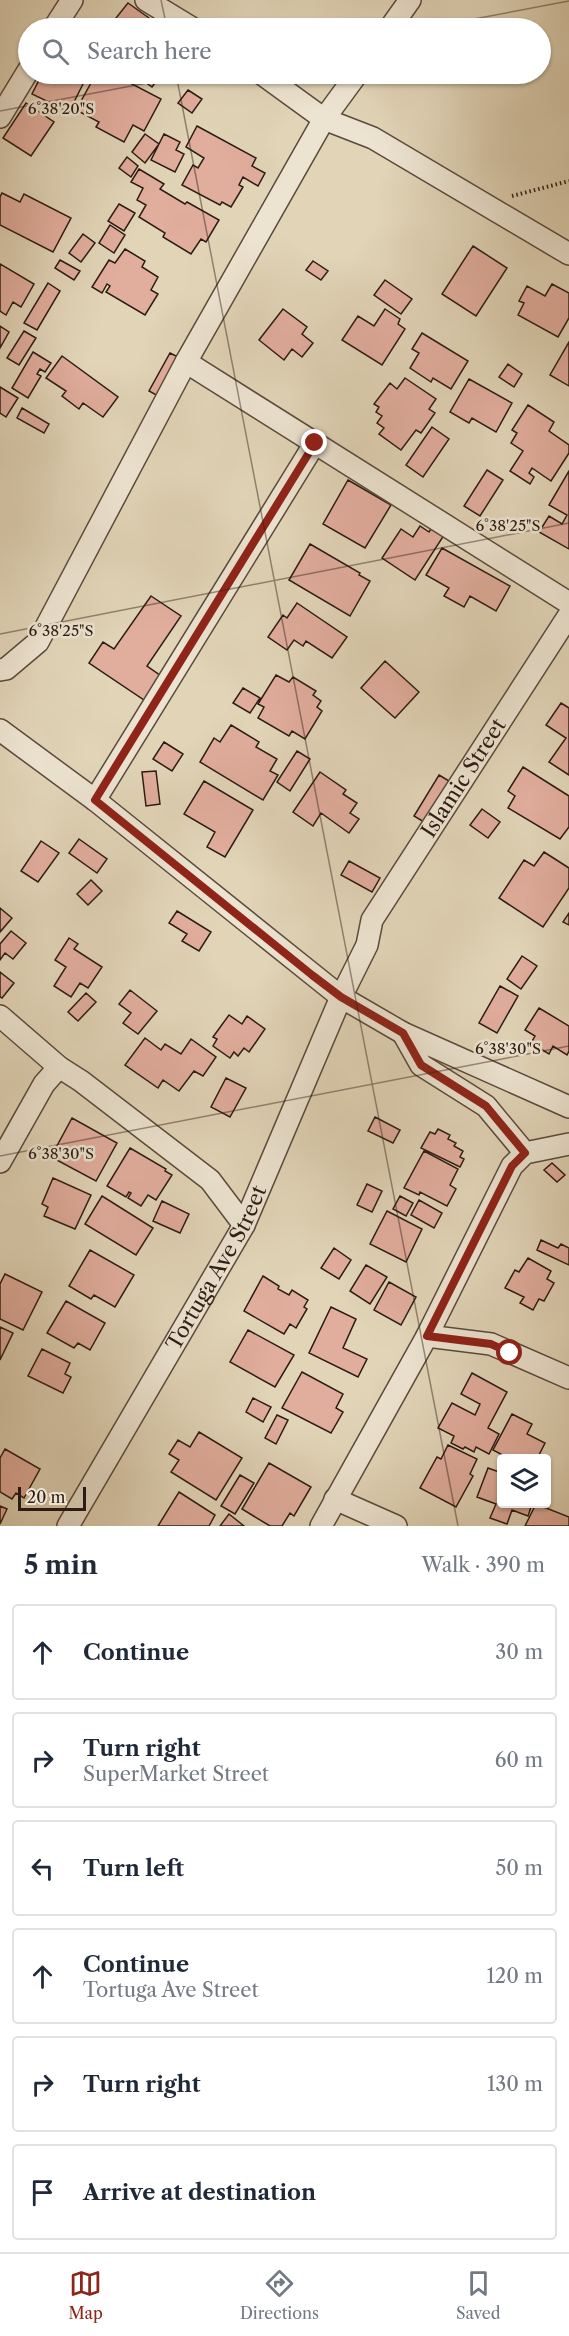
<!DOCTYPE html>
<html lang="en">
<head>
<meta charset="utf-8">
<style>
  :root { --surface:#fff; --page:#f6f6f7; --text:#1f2937; --muted:#747a83; --line:#e0e1e3; --accent:#8f2418 }
  body { margin:0; font-family:"Libre Caslon Text",serif; background:var(--page); color:var(--text) }
  .controls { position:absolute; right:18px; bottom:18px; display:grid; overflow:hidden; border-radius:6px; box-shadow:0 2px 4px #0004 }
  .controls button { width:54px; height:54px; display:grid; place-items:center; padding:0; border:0; border-bottom:2px solid var(--line); background:var(--surface); color:var(--text); font:30px sans-serif }
  .scale { position:absolute; left:18px; bottom:15px; width:68px; box-sizing:border-box; padding-left:6px; border:3px solid #2d1c14; border-top:0; font-size:16px; line-height:21px; white-space:nowrap; color:#2d1c14; -webkit-text-stroke:4px #ece3d0; paint-order:stroke }
  .stop { position:absolute; width:18px; height:18px; margin:-14px; border:4px solid #8f2418; border-radius:50%; background:#fff }
  .stop.end { background:#8f2418; border-color:#fff; box-shadow:0 2px 6px #0008 }
  .list { margin:0; padding:0; list-style:none }
  h2 { display:flex; justify-content:space-between; align-items:center; height:78px; margin:0; padding:0 24px; font-size:26px }
  h2 small { font-size:20px; font-weight:400; color:var(--muted) }
  .list li { display:grid; grid-template-columns:39px 1fr auto; gap:18px; align-items:center; box-sizing:border-box; height:96px; margin:0 12px 12px; padding:0 12px; border:2px solid var(--line); border-radius:6px }
  .list b { display:block; font-size:22px; white-space:nowrap }
  .list p { margin:0; font-size:20px; white-space:nowrap; color:var(--muted) }
  .list em { font-size:20px; font-style:normal; color:var(--muted) }
  .icon { flex:none; width:33px; height:33px; fill:none; stroke:currentColor; stroke-width:2; stroke-linecap:round; stroke-linejoin:round }
  .map { position:relative; flex:none; width:569px; height:1526px; overflow:hidden }
  .search { position:absolute; background:var(--surface); box-shadow:0 2px 4px #0004; left:18px; right:18px; top:18px; height:66px; display:flex; align-items:center; gap:15px; box-sizing:border-box; padding:0 21px; border-radius:33px; color:var(--muted); font-size:22px }
  .sheet { height:726px; background:var(--surface) }
  nav { display:flex; justify-content:space-around; align-items:center; box-sizing:border-box; height:84px; border-top:2px solid var(--line); background:var(--surface); font-size:16px; color:var(--muted) }
  nav a { display:grid; justify-items:center; gap:3px }
  nav .on { color:var(--accent) }
  .map>svg:first-child { display:block }
  .building { fill:#e1ad9d; stroke:#2d1c14; stroke-width:1.5 }
  .lines { fill:none; stroke-linecap:round; stroke-linejoin:round }
  .minor-casing { stroke:#5a4a3d; stroke-width:24 }
  .path { stroke:#2d1c14; stroke-width:4; stroke-dasharray:1.5 3; stroke-linecap:butt }
  .minor { stroke:#ece3d0; stroke-width:21 }
  .route { stroke:#8f2418; stroke-width:8 }
  .ticks { fill:none; stroke:#2d1c14; stroke-width:1.5; stroke-opacity:0.45 }
  .labels { text-anchor:middle; stroke-width:5; stroke-linejoin:round; paint-order:stroke }
  .street-label { font-size:21px; fill:#2d1c14; stroke:#ece3d0 }
  .ticks-label { font-size:15px; text-anchor:middle; fill:#2d1c14; stroke:#ece3d0; stroke-width:5; stroke-linejoin:round; paint-order:stroke }
</style>
</head>
<body>
<div class="map">
<svg width="569" height="1526" viewBox="0 0 569 1526">
  <rect width="100%" height="100%" fill="#e1d4b7"/>
  <filter id="stains"><feTurbulence type="fractalNoise" baseFrequency=".00333" numOctaves="4"/><feColorMatrix values="0 0 0 0 .2 0 0 0 0 .09 0 0 0 0 .02 0 0 0 .5 -.17"/></filter>
  <radialGradient id="worn" r=".72"><stop offset=".6" stop-color="#630" stop-opacity="0"/><stop offset="1" stop-color="#630" stop-opacity=".3"/></radialGradient>
  <path class="building" d="M128,3L163,28H108Z
    M42,74H88L69,112L32,94Z
    M96,74H113L161,99L144,131L133,125L124,142L96,127L99,122L76,110Z
    M134,74H162L152,87Z
    M321,74H337L336,78Z
    M188,90L202,99L192,113L178,103Z
    M26,103L54,122L31,156L3,138Z
    M197,126L256,158L252,166L265,173L258,186L243,177L239,185L243,187L231,207L222,202L220,205L182,185L193,165L198,168L204,158L186,147Z
    M145,134L159,144L145,163L132,152Z
    M164,134L180,142L176,150L184,154L175,172L151,160Z
    M127,157L138,166L131,177L119,168Z
    M139,169L164,184L160,189L185,204L187,202L219,220L206,242L201,239L191,254L163,237L165,233L139,217L146,205L137,200L143,188L131,182Z
    M2,193L20,202L24,194L71,218L53,252L0,225V197Z
    M119,204L135,213L124,231L108,221Z
    M110,225L125,235L114,253L99,243Z
    M83,234L95,243L81,262L69,253Z
    M473,246L507,268L476,316L442,294Z
    M125,249L145,261L142,267L158,277L151,290L158,294L145,315L106,292L110,286L107,284L102,293L92,287L109,260L115,263Z
    M60,260L80,271L74,280L55,268Z
    M313,261L328,271L321,280L306,270Z
    M0,264L34,284L21,307L13,302L6,315L0,311Z
    M385,280L412,299L401,314L374,295Z
    M48,283L60,291L37,330L24,323Z
    M552,284L569,293V318L558,337L518,315L524,303L519,301L527,286L545,296Z
    M283,309L307,327L302,334L313,343L302,357L292,349L284,360L259,340Z
    M385,309L400,319L398,324L405,329L382,365L342,340L358,316L374,326Z
    M0,326L9,332L0,348Z
    M24,331L36,338L19,365L7,358Z
    M422,333L468,361L451,389L433,378L431,382L410,368L419,353L412,349Z
    M569,342V386L550,375Z
    M33,352L51,363L45,372L40,369L37,374L41,376L28,398L12,388Z
    M170,353L178,357L158,396L149,391Z
    M62,356L118,397L103,417L83,403L79,409L62,396L66,391L46,378Z
    M508,364L522,374L514,387L499,377Z
    M405,378L436,399L429,409L435,413L421,433L416,430L401,450L379,434L384,428L377,423L382,416L376,412L379,407L374,404L390,383L397,389Z
    M469,379L512,403L496,432L472,418L469,423L450,412Z
    M0,387L18,398L6,417L0,413Z
    M528,405L554,422L549,431L569,445V453L551,481L532,468L529,473L534,477L530,484L510,471L523,451L511,443L517,433L512,430Z
    M22,408L49,424L44,433L17,418Z
    M432,427L449,439L423,477L406,465Z
    M487,470L503,480L480,516L464,506Z
    M569,471V549L539,532L549,516L562,524L567,515L549,505Z
    M348,480L391,505L365,548L323,524Z
    M436,521L448,529L415,580L382,558L401,529L413,537L420,526L429,532Z
    M310,544L360,573L359,575L370,581L350,616L289,580Z
    M442,548L510,586L496,611L470,596L464,607L444,596L449,588L426,575Z
    M151,596L181,616L147,666L164,678L147,702L89,663L103,642L114,649Z
    M297,603L347,637L332,658L306,641L303,646L294,640L287,650L268,637L283,615L287,618Z
    M385,661L419,692L395,718L361,688Z
    M276,675L289,682L293,677L316,691L313,695L321,701L317,707L322,711L305,739L292,731L289,736L258,718L264,707L258,704Z
    M243,688L260,698L250,713L233,703Z
    M561,703L569,708V775L549,762L566,738L546,725Z
    M231,725L259,742L256,747L277,759L270,771L278,775L263,800L200,762L214,738L220,742Z
    M164,742L183,754L172,771L153,759Z
    M297,751L310,759L290,791L277,782Z
    M523,767L569,796V827L560,839L508,808L515,796L508,791Z
    M156,771L160,804L146,806L142,772Z
    M320,772L346,790L343,794L357,803L350,813L359,819L349,833L321,813L313,826L293,812Z
    M439,775L454,784L429,825L414,816Z
    M204,781L253,810L225,857L207,847L215,832L184,814Z
    M482,809L500,822L488,838L470,825Z
    M79,839L107,859L97,873L69,853Z
    M41,841L59,853L38,882L21,871Z
    M544,852L569,868V888L543,927L499,898L524,860L534,866Z
    M349,861L380,878L372,892L341,875Z
    M91,880L102,891L88,905L77,894Z
    M0,908L12,918L0,932Z
    M177,911L211,932L199,951L182,941L187,934L169,923Z
    M569,913V925L563,922Z
    M11,931L26,943L13,959L5,953L0,960V944Z
    M69,938L78,944L74,949L102,967L88,988L80,983L71,997L54,986L66,967L55,960Z
    M522,956L537,966L521,989L507,979Z
    M0,972L14,983L2,998L0,997Z
    M500,986L518,996L497,1033L479,1023Z
    M130,990L157,1011L138,1034L123,1023L131,1013L119,1004Z
    M86,993L96,1002L78,1021L68,1012Z
    M539,1008L569,1026V1051L567,1055L553,1046L549,1054L531,1043L535,1036L525,1030Z
    M229,1015L242,1024L247,1016L265,1029L249,1052L244,1048L238,1056L234,1052L230,1058L213,1046L217,1039L213,1037Z
    M145,1038L161,1050L165,1044L181,1054L191,1039L216,1057L203,1076L194,1071L179,1091L163,1080L158,1088L125,1065Z
    M226,1078L246,1088L230,1117L211,1107Z
    M375,1117L400,1130L393,1143L368,1131Z
    M72,1118L117,1143L96,1181L51,1157Z
    M438,1129L450,1135L448,1139L456,1143L454,1146L463,1151L460,1157L464,1159L460,1167L421,1148L430,1132L435,1134Z
    M130,1148L166,1169L165,1171L172,1175L156,1200L148,1195L141,1206L128,1198L131,1193L129,1192L126,1197L107,1186Z
    M424,1151L458,1169L450,1185L456,1189L447,1206L420,1192L419,1195L404,1188Z
    M552,1163L565,1175L557,1182L544,1170Z
    M53,1178L91,1195L75,1229L44,1216L48,1207L42,1204Z
    M367,1184L382,1191L372,1212L357,1205Z
    M102,1196L153,1228L136,1255L85,1224Z
    M400,1196L413,1203L406,1216L393,1209Z
    M419,1200L442,1213L434,1228L411,1215Z
    M162,1201L189,1214L180,1233L153,1221Z
    M387,1211L422,1229L406,1262L370,1244Z
    M541,1240L558,1248L561,1244L569,1248V1265L537,1250Z
    M334,1248L351,1260L339,1279L321,1268Z
    M90,1250L134,1275L115,1307L94,1295L91,1299L69,1286Z
    M528,1258L551,1271L547,1279L554,1283L544,1301L539,1299L533,1310L520,1303L524,1297L505,1288L515,1270L519,1272Z
    M366,1265L387,1277L370,1304L350,1291Z
    M5,1274L42,1292L23,1330L0,1319V1284Z
    M263,1276L279,1286L278,1289L289,1295L292,1290L308,1300L304,1307L307,1309L296,1328L290,1324L284,1334L244,1311Z
    M389,1282L416,1297L401,1325L374,1310Z
    M66,1301L105,1323L90,1350L78,1343L74,1348L47,1333Z
    M331,1307L356,1319L343,1348L367,1359L358,1377L309,1353Z
    M0,1327L13,1333L0,1360Z
    M248,1330L294,1355L275,1387L230,1362Z
    M42,1349L70,1363L65,1374L71,1377L63,1393L28,1376Z
    M302,1372L343,1394L336,1408L343,1412L331,1433L282,1408Z
    M472,1373L507,1392L488,1428L499,1434L489,1454L476,1447L474,1452L465,1447L463,1449L451,1443L454,1436L438,1428L452,1403L475,1415L480,1404L461,1394Z
    M253,1398L271,1407L263,1422L246,1412Z
    M512,1414L532,1424L527,1434L545,1443L539,1455L546,1458H508L493,1450Z
    M277,1415L288,1420L276,1444L265,1438Z
    M199,1432L242,1458L216,1500L171,1472L179,1460L169,1454L178,1440L190,1447Z
    M448,1445L477,1459L470,1474L473,1476L456,1507L420,1488L437,1457L441,1459Z
    M5,1449L40,1469L24,1498L16,1493L12,1499L0,1492V1458Z
    M269,1463L311,1487L294,1516L290,1513L282,1526H270L242,1509Z
    M488,1468L502,1473V1504H532L528,1516L512,1510L507,1524L490,1518L496,1504L477,1497Z
    M240,1475L254,1483L235,1514L221,1506Z
    M179,1492L215,1515L209,1526H158Z
    M536,1504L569,1517V1526H525Z
    M0,1506L7,1509L0,1524Z
    M229,1514L244,1526H220Z"/>
  <g class="lines">
    <defs>
      <g id="minor">
        <path d="M146,0L192,28"/>
        <path d="M54,28L72,0"/>
        <path d="M390,28L410,0"/>
        <path d="M262,74L324,119L373,138L569,254"/>
        <path d="M0,117L28,71"/>
        <path d="M186,362L569,603"/>
        <path d="M0,670L6,669L38,642L186,362L324,119L357,74"/>
        <path d="M0,730L95,800L341,997L403,1033L569,1107"/>
        <path d="M95,800L315,443"/>
        <path d="M0,1016L59,1067L81,1081L210,1180L244,1225"/>
        <path d="M403,1033L421,1065L486,1106L525,1153"/>
        <path d="M0,1162L44,1084L59,1067"/>
        <path d="M427,1336L491,1344L569,1378"/>
        <path d="M335,1499L396,1526"/>
        <path id="s1" d="M68,1526L244,1225L341,997L367,945L372,920L569,615"/>
        <path d="M321,1526L427,1336L512,1166L525,1153L569,1144"/>
      </g>
    </defs>
    <use href="#minor" class="minor-casing"/>
    <path class="path" d="M512,196L569,181"/>
    <use href="#minor" class="minor"/>
  </g>
  <g class="lines">
    <path class="route" d="M315,443L95,800L312,975L341,997L403,1033L421,1065L486,1106L525,1153L512,1166L427,1336L491,1344L510,1353"/>
  </g>
  <path class="ticks" d="M161,0L167,28M426,28L569,1M176,74L458,1526M0,111L194,74M0,634L569,523M0,1156L569,1046"/>
  <g class="labels">
    <g class="street-label">
      <text dy="7" stroke="none"><textPath href="#s1" startOffset="849">Islamic Street</textPath></text>
      <text dy="7" stroke="none"><textPath href="#s1" startOffset="298">Tortuga Ave Street</textPath></text>
    </g>
  </g>
  <g class="ticks-label">
    <text x="61" y="114">6°38'20"S</text>
    <text x="508" y="531">6°38'25"S</text>
    <text x="61" y="636">6°38'25"S</text>
    <text x="508" y="1054">6°38'30"S</text>
    <text x="61" y="1159">6°38'30"S</text>
  </g>
  <rect width="100%" height="100%" filter="url(#stains)"/>
  <rect width="100%" height="100%" fill="url(#worn)"/>
</svg>
<div class="controls">
<button><svg class="icon" aria-label="layers" viewBox="0 0 24 24"><path d="M12 4l9 5-9 5-9-5zM3 14l9 5 9-5"/></svg></button>
</div>
<div class="scale">20 m</div>
<div class="stop" style="left:510px;top:1353px"></div>
<div class="stop end" style="left:315px;top:443px"></div>
<div class="search"><svg class="icon" aria-label="search" viewBox="0 0 24 24"><circle cx="10" cy="10" r="6"/><path d="M15 15l6 6"/></svg>Search here</div>
</div>
<section class="sheet">
<h2>5 min<small>Walk · 390 m</small></h2>
<ul class="list">
<li><svg class="icon" aria-label="ahead" viewBox="0 0 24 24"><path d="M12 20V5M6 11l6-6 6 6"/></svg><div><b>Continue</b></div><em>30 m</em></li>
<li><svg class="icon" aria-label="right" viewBox="0 0 24 24"><path d="M7 20v-9h11M14 6l5 5-5 5"/></svg><div><b>Turn right</b><p>SuperMarket Street</p></div><em>60 m</em></li>
<li><svg class="icon" aria-label="left" viewBox="0 0 24 24"><path d="M17 20v-9H6M10 6l-5 5 5 5"/></svg><div><b>Turn left</b></div><em>50 m</em></li>
<li><svg class="icon" aria-label="ahead" viewBox="0 0 24 24"><path d="M12 20V5M6 11l6-6 6 6"/></svg><div><b>Continue</b><p>Tortuga Ave Street</p></div><em>120 m</em></li>
<li><svg class="icon" aria-label="right" viewBox="0 0 24 24"><path d="M7 20v-9h11M14 6l5 5-5 5"/></svg><div><b>Turn right</b></div><em>130 m</em></li>
<li><svg class="icon" aria-label="arrive" viewBox="0 0 24 24"><path d="M6 21V4h12l-3 4 3 4H6"/></svg><div><b>Arrive at destination</b></div></li>
</ul>
</section>
<nav>
<a class="on"><svg class="icon" aria-label="map" viewBox="0 0 24 24"><path d="M3 6l6-2 6 2 6-2v14l-6 2-6-2-6 2zM9 4v14M15 6v14"/></svg>Map</a>
<a><svg class="icon" aria-label="directions" viewBox="0 0 24 24"><path d="M12 3l9 9-9 9-9-9zM9 14v-3h6M13 9l2 2-2 2"/></svg>Directions</a>
<a><svg class="icon" aria-label="saved" viewBox="0 0 24 24"><path d="M7 4h10v16l-5-4-5 4z"/></svg>Saved</a>
</nav>
</body>
</html>
